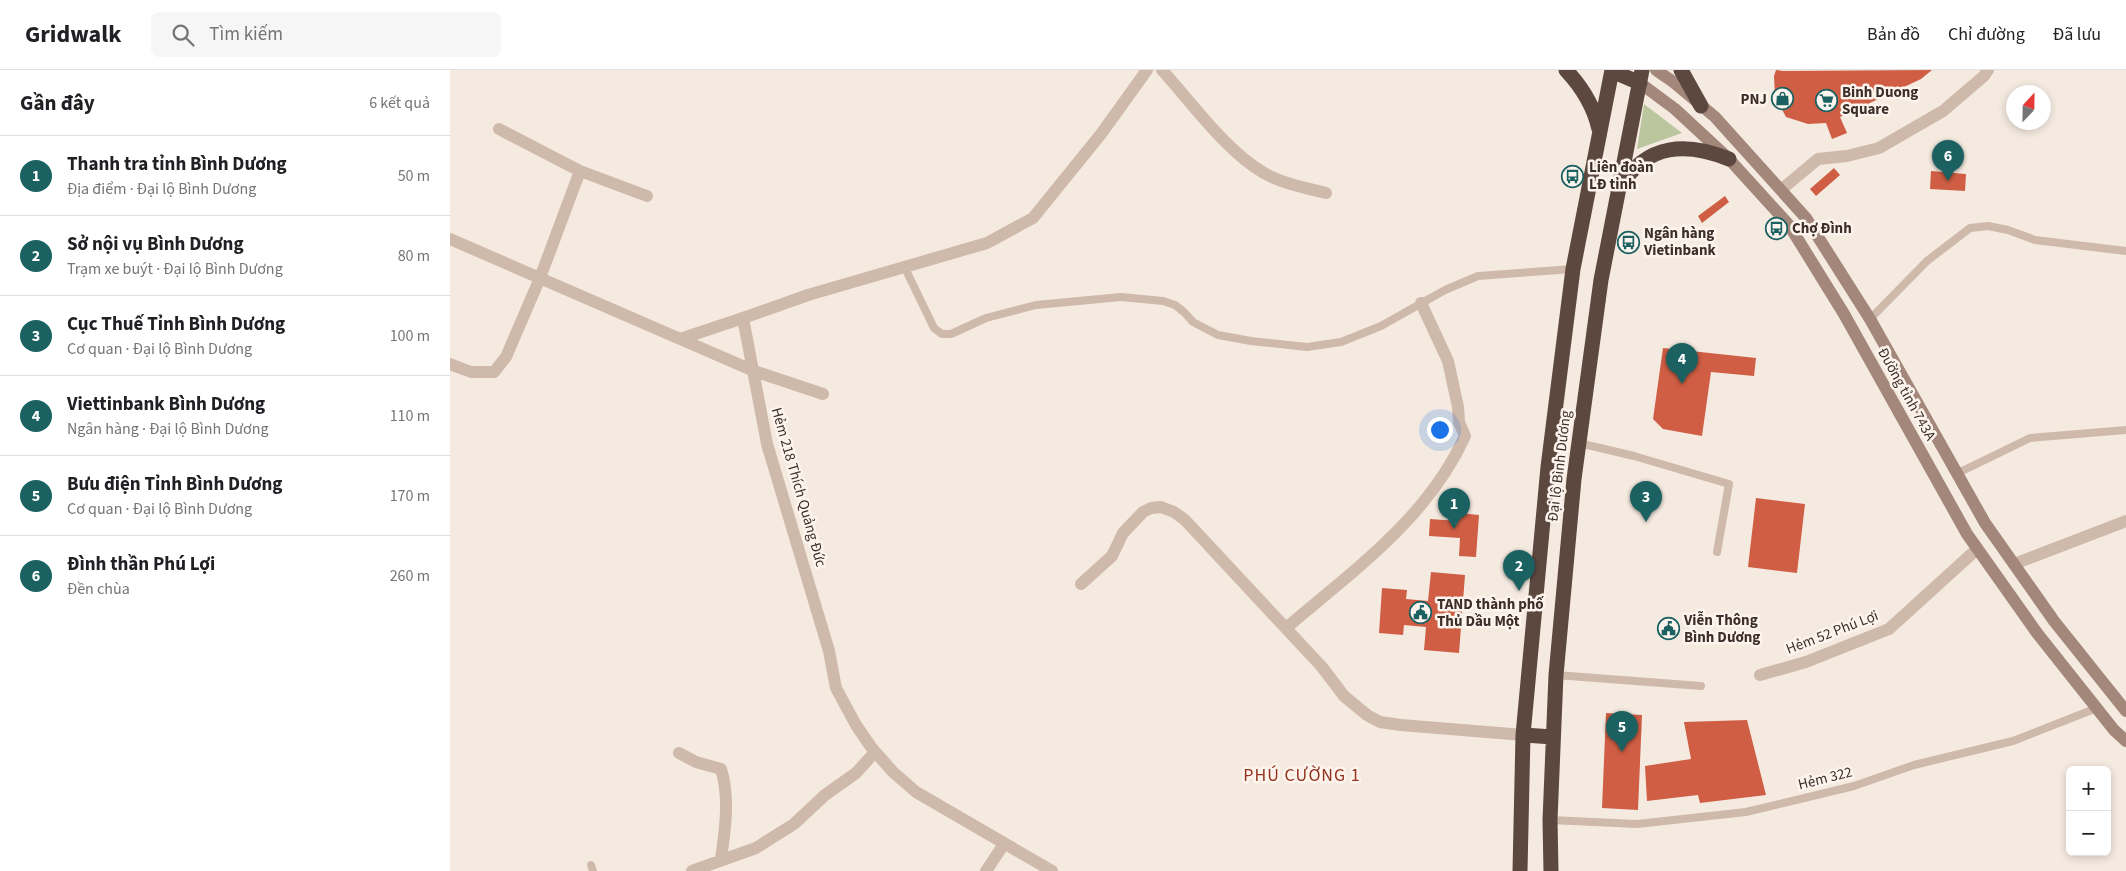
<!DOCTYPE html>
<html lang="vi">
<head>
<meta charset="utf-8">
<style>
  :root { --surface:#fff; --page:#f6f6f6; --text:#202124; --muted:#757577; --line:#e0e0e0; --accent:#1b6162 }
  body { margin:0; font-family:"Source Sans 3",sans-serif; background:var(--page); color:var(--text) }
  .controls { position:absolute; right:15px; bottom:15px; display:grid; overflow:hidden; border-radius:8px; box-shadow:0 2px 8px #0003 }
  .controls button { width:45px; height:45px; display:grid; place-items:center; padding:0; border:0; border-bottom:1px solid var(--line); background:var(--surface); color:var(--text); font:25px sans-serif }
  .compass { position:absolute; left:1556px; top:15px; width:45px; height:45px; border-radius:50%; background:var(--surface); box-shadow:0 2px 8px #0003; rotate:22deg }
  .you { position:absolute; left:989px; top:359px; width:18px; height:18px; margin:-12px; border:4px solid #fff; border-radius:50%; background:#1a73e8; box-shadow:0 0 0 8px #1a73e833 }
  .badge { display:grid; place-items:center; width:32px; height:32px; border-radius:50%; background:var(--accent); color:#fff; font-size:16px; font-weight:700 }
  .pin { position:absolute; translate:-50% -41px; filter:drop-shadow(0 1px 2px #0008) }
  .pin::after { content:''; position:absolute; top:26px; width:18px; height:15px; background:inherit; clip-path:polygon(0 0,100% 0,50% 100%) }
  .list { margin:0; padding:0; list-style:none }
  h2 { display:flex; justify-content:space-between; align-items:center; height:65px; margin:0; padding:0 20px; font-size:21px }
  h2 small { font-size:16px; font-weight:400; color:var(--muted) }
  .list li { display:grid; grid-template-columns:32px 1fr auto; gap:15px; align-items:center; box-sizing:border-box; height:80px; padding:0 20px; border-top:1px solid var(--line) }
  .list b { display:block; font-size:19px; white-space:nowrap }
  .list p { margin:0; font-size:16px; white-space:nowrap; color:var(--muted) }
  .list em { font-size:16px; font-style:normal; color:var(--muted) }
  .icon { flex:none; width:28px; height:28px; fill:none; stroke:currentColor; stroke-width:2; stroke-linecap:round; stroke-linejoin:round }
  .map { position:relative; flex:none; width:1676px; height:801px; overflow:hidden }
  header { display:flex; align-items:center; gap:30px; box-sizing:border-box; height:70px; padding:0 25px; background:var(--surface); border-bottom:1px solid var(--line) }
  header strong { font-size:24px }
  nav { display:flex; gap:28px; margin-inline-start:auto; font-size:18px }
  .search { width:350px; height:45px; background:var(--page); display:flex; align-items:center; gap:12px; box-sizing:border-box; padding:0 18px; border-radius:8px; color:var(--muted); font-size:19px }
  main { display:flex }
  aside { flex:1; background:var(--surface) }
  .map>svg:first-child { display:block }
  .green { fill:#bbc69e }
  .building { fill:#cf5e44 }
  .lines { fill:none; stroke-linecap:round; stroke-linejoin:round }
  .lane { stroke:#cfb9aa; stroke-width:8 }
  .street { stroke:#cfb9aa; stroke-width:12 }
  .secondary { stroke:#a3877b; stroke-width:12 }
  .highway { stroke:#5d4840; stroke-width:15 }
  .labels { text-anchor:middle; stroke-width:5; stroke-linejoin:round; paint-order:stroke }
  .poi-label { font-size:15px; font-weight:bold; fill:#3c2f2a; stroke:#fcf4ed; text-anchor:start }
  .street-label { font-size:15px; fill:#3c2f2a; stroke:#fcf4ed }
  .quarter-label { font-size:18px; letter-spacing:1px; fill:#92321c; stroke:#fcf4ed }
</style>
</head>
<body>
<header>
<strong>Gridwalk</strong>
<div class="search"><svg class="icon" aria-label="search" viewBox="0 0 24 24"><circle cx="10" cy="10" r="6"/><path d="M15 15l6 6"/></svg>Tìm kiếm</div>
<nav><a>Bản đồ</a><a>Chỉ đường</a><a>Đã lưu</a></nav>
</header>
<main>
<aside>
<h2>Gần đây<small>6 kết quả</small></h2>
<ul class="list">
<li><span class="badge">1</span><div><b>Thanh tra tỉnh Bình Dương</b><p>Địa điểm · Đại lộ Bình Dương</p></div><em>50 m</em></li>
<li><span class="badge">2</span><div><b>Sở nội vụ Bình Dương</b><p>Trạm xe buýt · Đại lộ Bình Dương</p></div><em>80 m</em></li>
<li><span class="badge">3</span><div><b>Cục Thuế Tỉnh Bình Dương</b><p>Cơ quan · Đại lộ Bình Dương</p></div><em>100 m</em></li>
<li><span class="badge">4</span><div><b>Viettinbank Bình Dương</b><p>Ngân hàng · Đại lộ Bình Dương</p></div><em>110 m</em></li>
<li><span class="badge">5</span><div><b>Bưu điện Tỉnh Bình Dương</b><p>Cơ quan · Đại lộ Bình Dương</p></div><em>170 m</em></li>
<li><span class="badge">6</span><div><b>Đình thần Phú Lợi</b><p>Đền chùa</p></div><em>260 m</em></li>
</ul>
</aside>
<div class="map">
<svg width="1676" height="801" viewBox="0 0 1676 801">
  <rect width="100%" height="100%" fill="#f5eae0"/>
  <path class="green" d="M1194,34L1232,63L1187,79Z"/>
  <path class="building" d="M1326,0L1333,1L1482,0L1471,9L1390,47L1397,63L1382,69L1376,53L1358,54L1336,47L1325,26L1324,6Z
    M1384,98L1390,105L1366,126L1360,119Z
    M1481,101L1516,104L1515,121L1480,119Z
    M1275,126L1279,132L1252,153L1248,146Z
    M1213,278L1306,288L1304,306L1261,302L1252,366L1213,359L1203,349Z
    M1306,428L1355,434L1347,503L1298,497Z
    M1009,443L1029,445L1026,487L1009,486L1010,468L979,466L980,449L1008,451Z
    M981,502L1015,505L1009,583L974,580L976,557L954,555L953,565L929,563L932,518L957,520L956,529L978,531Z
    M1156,643L1192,645L1188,740L1152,738Z
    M1297,650L1316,725L1250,733L1248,725L1197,731L1195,696L1241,689L1234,652Z"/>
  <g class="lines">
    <path class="lane" d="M455,198L484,258L492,264H501L536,248L586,235L671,227L713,231L725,235L734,242L743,252L768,265L801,271L857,277L891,272L931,256L995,220L1028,206L1123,199
      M1420,249L1477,191L1520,158L1538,156L1558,160L1585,170L1676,181
      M1129,373L1184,386L1279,414L1267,482
      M1508,403L1580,368L1676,360
      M1106,605L1251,616
      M1100,750L1187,754L1296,742L1404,716L1464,695L1563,671L1647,638
      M141,795L143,801"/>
    <path class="street" d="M712,0C741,32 777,82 814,103C833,114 856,118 876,123
      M49,59L130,101L197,126
      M1332,119L1368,89L1397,86L1429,78L1493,41L1534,6L1538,0
      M0,169L304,301L373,324
      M230,269L293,248
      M0,294L21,302H44L56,287L90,208L130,101
      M1564,494L1676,451
      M631,514L662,486L673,463L693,442L701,438L711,437L724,442L735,450L872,597L894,626L917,645L930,652L951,655L1073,665
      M836,558C903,501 978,448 1015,366L1009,352L1008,337L998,291L971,233
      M1310,605L1356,592L1439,559L1527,479
      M229,683L246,692L271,699C280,727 275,761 271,789
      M242,801L306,778L344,754L375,725L406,703L425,682
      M536,801L554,774
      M602,801L466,722L443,702L421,677L406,655L386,618L379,581L317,374L293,248L358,225L537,173L583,148L651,64L697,0"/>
    <path class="secondary" d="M1206,0L1222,11L1265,47L1356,148L1420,249L1535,453L1604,551L1676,641
      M1190,13L1225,39L1279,89L1339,155L1394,244L1517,464L1587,563L1664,660L1676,671"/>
    <path class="highway" d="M1116,0C1131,16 1144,37 1149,59
      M1231,0L1251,36
      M1162,1L1190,13
      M1171,116C1197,73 1237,72 1279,89
      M1073,665L1103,667
      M1070,801L1073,665L1098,397L1123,199L1162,0
      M1101,801L1100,750L1106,605L1124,409L1151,210L1192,0"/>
  </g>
  <defs>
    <symbol id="shop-ring" viewBox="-11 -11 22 22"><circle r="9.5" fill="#fcf4ed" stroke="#1b6162" stroke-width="1.5"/><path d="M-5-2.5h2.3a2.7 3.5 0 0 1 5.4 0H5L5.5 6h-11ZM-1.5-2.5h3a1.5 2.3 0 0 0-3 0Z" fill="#1b6162"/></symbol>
    <symbol id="supermarket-ring" viewBox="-11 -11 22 22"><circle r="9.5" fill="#fcf4ed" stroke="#1b6162" stroke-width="1.5"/><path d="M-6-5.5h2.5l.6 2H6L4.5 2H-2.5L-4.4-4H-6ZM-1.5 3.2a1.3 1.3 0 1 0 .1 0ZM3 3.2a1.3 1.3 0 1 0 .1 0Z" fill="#1b6162"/></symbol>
    <symbol id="bus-ring" viewBox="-11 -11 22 22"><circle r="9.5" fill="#fcf4ed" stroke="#1b6162" stroke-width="1.5"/><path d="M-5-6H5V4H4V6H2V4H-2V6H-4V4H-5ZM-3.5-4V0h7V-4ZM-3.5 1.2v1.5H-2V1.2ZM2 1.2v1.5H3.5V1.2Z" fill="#1b6162"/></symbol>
    <symbol id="civic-ring" viewBox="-11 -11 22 22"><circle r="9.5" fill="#fcf4ed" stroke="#1b6162" stroke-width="1.5"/><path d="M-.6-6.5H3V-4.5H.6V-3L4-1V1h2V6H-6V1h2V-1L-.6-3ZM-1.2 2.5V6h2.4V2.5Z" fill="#1b6162"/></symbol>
  </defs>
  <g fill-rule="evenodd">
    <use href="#shop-ring" x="1320" y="16" width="25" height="25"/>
    <use href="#supermarket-ring" x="1364" y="18" width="25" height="25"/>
    <use href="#bus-ring" x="1110" y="94" width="25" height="25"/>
    <use href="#bus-ring" x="1314" y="146" width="25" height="25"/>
    <use href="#bus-ring" x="1166" y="160" width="25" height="25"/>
    <use href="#civic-ring" x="958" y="530" width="25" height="25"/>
    <use href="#civic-ring" x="1206" y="546" width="25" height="25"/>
  </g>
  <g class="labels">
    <g class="poi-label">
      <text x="1392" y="27">Binh Duong<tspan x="1392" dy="17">Square</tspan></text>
      <text x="1317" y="34" text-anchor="end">PNJ</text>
      <text x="1139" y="102">Liên đoàn<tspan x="1139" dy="17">LĐ tỉnh</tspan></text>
      <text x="1342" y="163">Chợ Đình</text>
      <text x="1194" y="168">Ngân hàng<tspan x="1194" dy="17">Vietinbank</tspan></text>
      <text x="987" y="539">TAND thành phố<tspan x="987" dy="17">Thủ Dầu Một</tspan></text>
      <text x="1234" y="555">Viễn Thông<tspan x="1234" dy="17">Bình Dương</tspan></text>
    </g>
    <g class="street-label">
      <text transform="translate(1457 324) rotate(61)" y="5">Đường tỉnh 743A</text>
      <text transform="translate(1109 396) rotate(-83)" y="5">Đại lộ Bình Dương</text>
      <text transform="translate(349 417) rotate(74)" y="5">Hẻm 218 Thích Quảng Đức</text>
      <text transform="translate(1382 562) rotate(-21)" y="5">Hẻm 52 Phú Lợi</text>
      <text transform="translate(1375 708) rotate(-14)" y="5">Hẻm 322</text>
    </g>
    <g class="quarter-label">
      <text x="852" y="711">PHÚ CƯỜNG 1</text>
    </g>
  </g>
</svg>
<div class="controls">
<button>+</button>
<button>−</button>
</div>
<svg class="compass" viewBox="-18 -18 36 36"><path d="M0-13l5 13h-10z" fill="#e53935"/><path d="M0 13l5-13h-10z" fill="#757577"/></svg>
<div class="you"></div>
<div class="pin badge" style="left:1004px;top:459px">1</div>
<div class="pin badge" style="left:1069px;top:521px">2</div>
<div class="pin badge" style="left:1196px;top:452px">3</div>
<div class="pin badge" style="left:1232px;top:314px">4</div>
<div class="pin badge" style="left:1172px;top:682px">5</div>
<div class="pin badge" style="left:1498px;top:111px">6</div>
</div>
</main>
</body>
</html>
